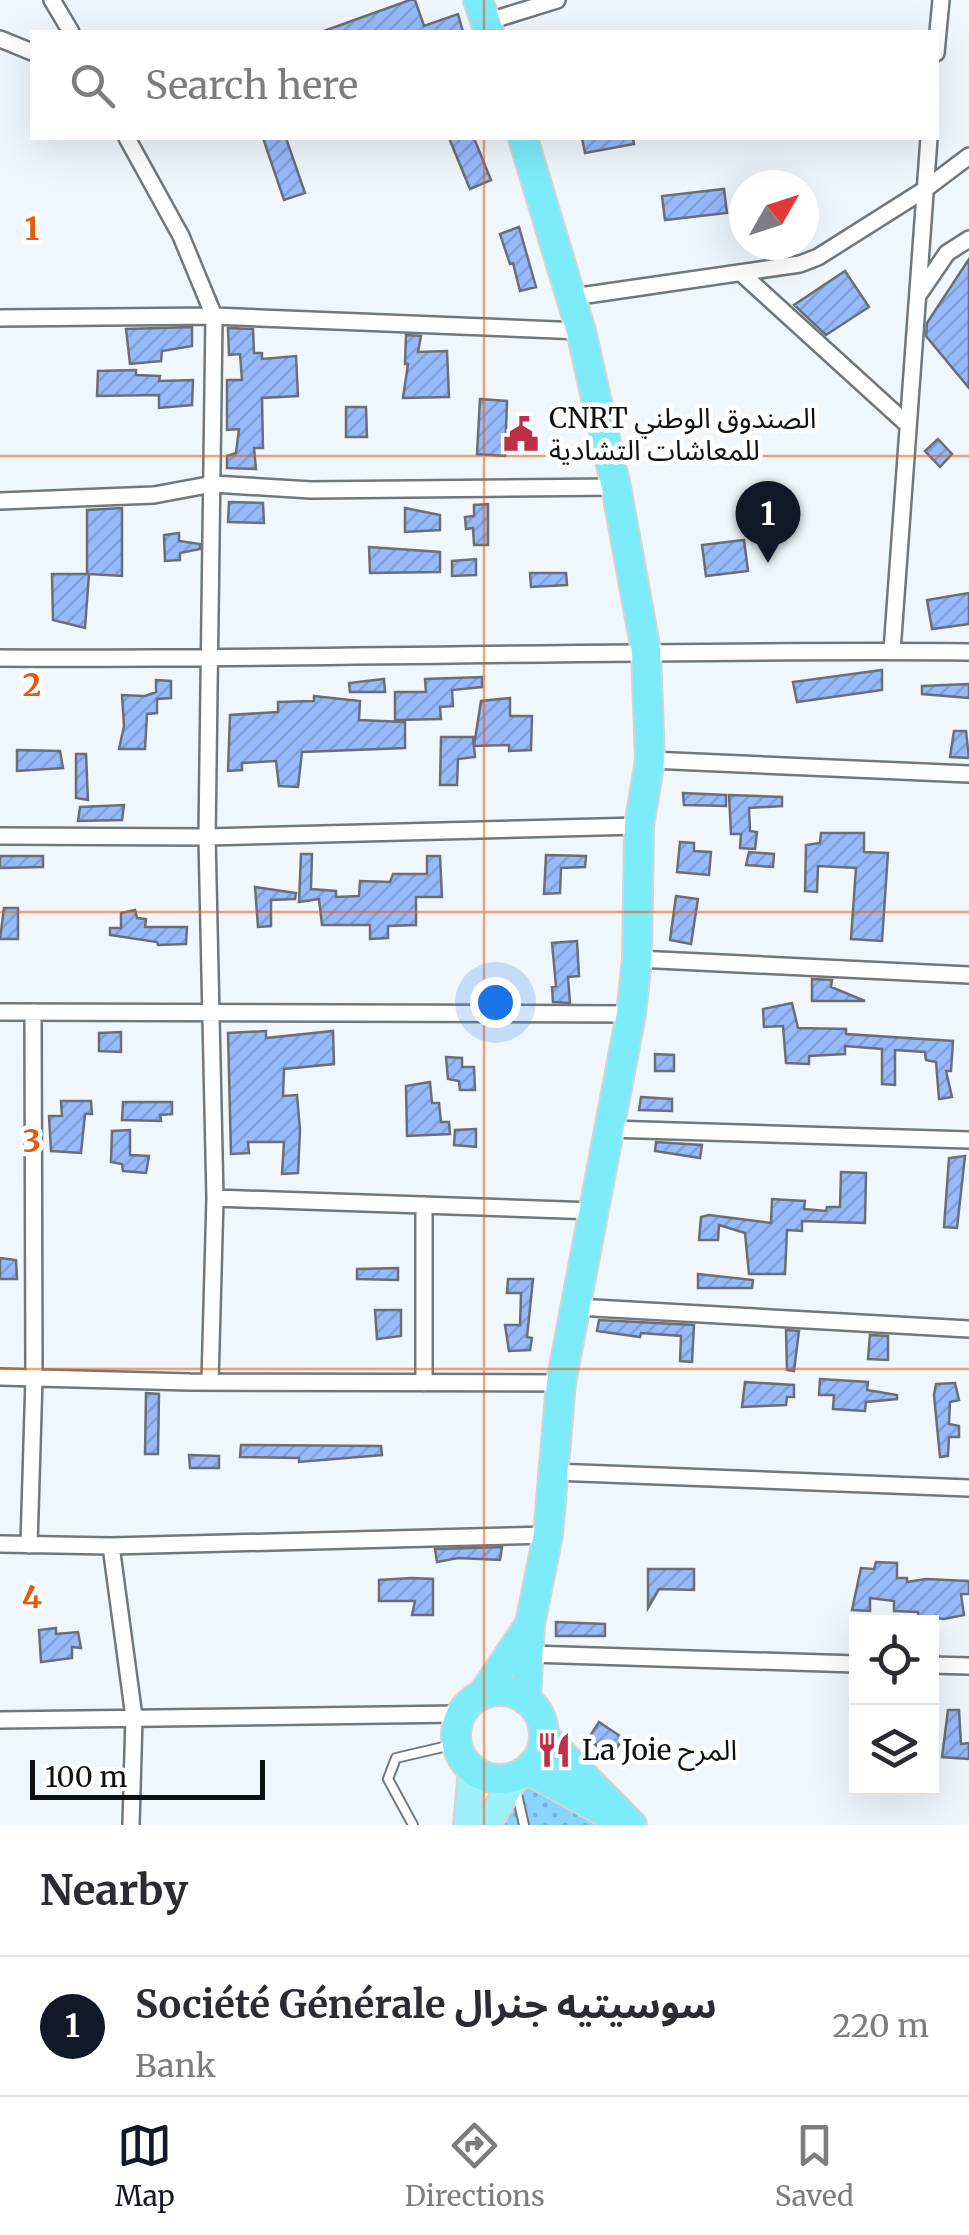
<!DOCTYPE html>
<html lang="en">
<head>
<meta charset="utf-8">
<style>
  :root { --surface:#fff; --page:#f2f2f3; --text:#2b2b33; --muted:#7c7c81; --line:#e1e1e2; --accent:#111827 }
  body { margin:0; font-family:Merriweather,"Noto Sans Arabic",serif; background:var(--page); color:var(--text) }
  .controls { position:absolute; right:30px; bottom:30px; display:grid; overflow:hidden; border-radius:0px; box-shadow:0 10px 40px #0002 }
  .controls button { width:90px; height:90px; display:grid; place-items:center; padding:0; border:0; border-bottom:2px solid var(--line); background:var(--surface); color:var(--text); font:50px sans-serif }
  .compass { position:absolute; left:729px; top:170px; width:90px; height:90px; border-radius:50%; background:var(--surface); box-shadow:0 10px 40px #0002; rotate:51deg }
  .scale { position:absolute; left:30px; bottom:25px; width:235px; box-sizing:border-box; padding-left:10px; border:5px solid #0e1112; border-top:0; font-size:28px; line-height:35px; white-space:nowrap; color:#0e1112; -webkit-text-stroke:8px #fff; paint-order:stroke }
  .you { position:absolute; left:495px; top:1002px; width:35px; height:35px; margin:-25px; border:8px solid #fff; border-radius:50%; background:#1a73e8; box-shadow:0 0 0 15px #1a73e833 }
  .badge { display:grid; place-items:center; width:65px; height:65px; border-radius:50%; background:var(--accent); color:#fff; font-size:32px; font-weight:700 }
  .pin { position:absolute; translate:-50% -82px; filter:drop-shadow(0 2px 5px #0008) }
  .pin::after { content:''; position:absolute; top:52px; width:35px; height:30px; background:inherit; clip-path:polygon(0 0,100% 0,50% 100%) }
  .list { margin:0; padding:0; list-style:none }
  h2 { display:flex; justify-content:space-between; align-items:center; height:130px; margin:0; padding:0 40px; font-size:42px }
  h2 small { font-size:32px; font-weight:400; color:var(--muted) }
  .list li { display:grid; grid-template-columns:65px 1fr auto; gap:30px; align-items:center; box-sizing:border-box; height:140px; padding:0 40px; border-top:2px solid var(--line) }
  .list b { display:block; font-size:38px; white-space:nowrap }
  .list p { margin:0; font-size:32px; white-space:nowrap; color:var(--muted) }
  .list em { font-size:32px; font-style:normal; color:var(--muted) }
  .icon { flex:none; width:55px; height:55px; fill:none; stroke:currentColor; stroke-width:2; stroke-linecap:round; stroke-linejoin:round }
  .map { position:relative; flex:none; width:969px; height:1825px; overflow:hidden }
  .search { position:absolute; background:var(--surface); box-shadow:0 10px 40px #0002; left:30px; right:30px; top:30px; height:110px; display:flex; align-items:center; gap:25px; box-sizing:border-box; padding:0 35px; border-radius:0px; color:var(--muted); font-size:38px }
  .sheet { height:270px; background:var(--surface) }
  nav { display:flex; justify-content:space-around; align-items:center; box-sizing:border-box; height:140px; border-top:2px solid var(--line); background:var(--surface); font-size:28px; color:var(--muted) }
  nav a { display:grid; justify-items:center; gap:5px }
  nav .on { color:var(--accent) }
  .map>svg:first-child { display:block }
  .green { fill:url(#green-dots) }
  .building { fill:url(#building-hatch); stroke:#6b6f75; stroke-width:2.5 }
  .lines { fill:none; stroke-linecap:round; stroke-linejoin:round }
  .service-casing { stroke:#71787c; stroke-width:12 }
  .minor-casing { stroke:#71787c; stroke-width:20 }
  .primary-casing { stroke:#d4d4d4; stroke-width:30 }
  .trunk-casing { stroke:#d4d4d4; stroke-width:32 }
  .service { stroke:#fff; stroke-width:8 }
  .minor { stroke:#fff; stroke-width:15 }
  .primary { stroke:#9df1fb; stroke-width:25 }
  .trunk { stroke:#7cecfa; stroke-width:28 }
  .grid { fill:none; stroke:#e8590c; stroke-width:2.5; stroke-opacity:0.55 }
  .labels { text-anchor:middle; stroke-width:9; stroke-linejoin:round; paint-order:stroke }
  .poi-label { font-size:28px; fill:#0e1112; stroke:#fff; text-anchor:start }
  .grid-label { font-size:32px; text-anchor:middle; font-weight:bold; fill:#e8590c; stroke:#fff; stroke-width:9; stroke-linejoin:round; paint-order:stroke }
</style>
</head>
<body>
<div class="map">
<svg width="969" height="1825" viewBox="0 0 969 1825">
  <defs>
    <pattern id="green-dots" width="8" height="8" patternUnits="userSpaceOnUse" patternTransform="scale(2.5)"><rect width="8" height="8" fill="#8ad3fc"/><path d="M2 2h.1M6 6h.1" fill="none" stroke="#76b4d7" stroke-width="1.8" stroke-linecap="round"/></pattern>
    <pattern id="building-hatch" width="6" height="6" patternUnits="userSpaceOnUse" patternTransform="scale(2.5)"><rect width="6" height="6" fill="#97bafc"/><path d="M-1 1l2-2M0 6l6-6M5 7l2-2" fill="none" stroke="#819fd7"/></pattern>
  </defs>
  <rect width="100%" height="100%" fill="#eff7fc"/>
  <path class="green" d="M542,1749L632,1825H487Z"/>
  <path class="building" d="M410,0H415L424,26L458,14L463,32H321Z
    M263,138H286L305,193L284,200Z
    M449,138H474L491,180L470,189Z
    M582,138H633L634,144L585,153Z
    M724,189L727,213L665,220L662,196Z
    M519,227L536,287L520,291L513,263L510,264L500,234Z
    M969,259V388L926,336L927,323Z
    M845,271L869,307L826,335L794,305Z
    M192,327V346L162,351L161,361L130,364L126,329Z
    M228,328L253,329L254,353H262V359L296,356L298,396L262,398L263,448H254L256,469L227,468V456L236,453L239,429L227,430V380H242L240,354L229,355Z
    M406,335L421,336L418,352L447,351L449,397L403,398L408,364H405Z
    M136,370V375L160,376L159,381L193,380L192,405L159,408V395L97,396L98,371Z
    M480,399L507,401L505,456L477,454Z
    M346,407H366L367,437H346Z
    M938,439L952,454L940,467L925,451Z
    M229,502L263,503L264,523L228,522Z
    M488,504V545H474L473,528L466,529L465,517L474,516V505Z
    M122,508V576L89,574L85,628L53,620L52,574H87V510Z
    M405,508L440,515V530L405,532Z
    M179,533V541L200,544V549L180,553V560L165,561L164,535Z
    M744,540L748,571L706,576L702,545Z
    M369,547L440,552V572L370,573Z
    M476,559V575L452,576V561Z
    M530,573H566L567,585L531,587Z
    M969,593V624L932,629L927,600Z
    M882,670V690L797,702L793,682Z
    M482,677V687L452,690L453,706L440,707L441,719L395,720V692H426L425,679Z
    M384,679L385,692H350L349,683Z
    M156,680L171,681V698L157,699V713L147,714L145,749H119L124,726L122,695L145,696L156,692Z
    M969,684V698L922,694V686Z
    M314,696L360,701L359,720L405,722V748L302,752L298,787L279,786L276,761L242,763V770L228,771L230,715L278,712V702L314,701Z
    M510,698V716H532L531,750L509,751V745L474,746L481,701Z
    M954,731H966L969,758L950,757Z
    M441,737H473L475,757L458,759L457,785H440Z
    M17,750L60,751L63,768L17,771Z
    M76,754H86L88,800L76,798Z
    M683,793L726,795V806L684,805Z
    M729,795L782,797V806L749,808L750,831L757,832L755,849L740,848L741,834H731Z
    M124,805L122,820L78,821L80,807Z
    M821,833H864V852L888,853L882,941L851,939L856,868L818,866L817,892L805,891L806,845L820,843Z
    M680,842L694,843V851L711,852L709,875L677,872Z
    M749,852L774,854L773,867L746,865Z
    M301,854H312L311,889L336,891V897L359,896L360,881L390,882L393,874H427V856H440L442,897H416V925L388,926V938L370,939V925H322L319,899L299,902Z
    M546,855L586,856L585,867L561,868L560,893L544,894Z
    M0,856H43V867L0,868Z
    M255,887L296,893L295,899L271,900V926L258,927Z
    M676,896L698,899L691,944L670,940Z
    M4,908H18V939H0Z
    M135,910L137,918L146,919L145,927H187L186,944L158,945L157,942L110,935V928H121V913Z
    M577,941L579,976L568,977L570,1003L553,1002L552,987L556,986L552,943Z
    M812,979L832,980L831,987L865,1001H812Z
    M792,1003L798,1028L846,1029V1034L953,1041L951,1071H946L952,1097L939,1099L936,1062L926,1060L925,1052L895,1050V1085L882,1084V1049L845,1046V1054L809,1056V1064L786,1063L783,1026L764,1027L763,1009Z
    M266,1031V1038L333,1031L334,1064L284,1069L283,1096L297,1095L300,1130L298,1173L282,1174L284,1142H248L249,1153L231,1154L228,1033Z
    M121,1032V1052L99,1051V1033Z
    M655,1054L674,1055V1071H655Z
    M446,1057L462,1058V1067H474L475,1090H460L459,1081L448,1079Z
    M430,1082L432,1103H439L441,1122H449L450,1134L407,1136L406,1086Z
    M641,1097L672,1099V1111L639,1110Z
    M61,1101H91L92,1114H85L81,1153L51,1151L49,1116H62Z
    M123,1102H172V1114L160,1115L161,1121L122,1120Z
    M476,1129V1147L454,1145L455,1130Z
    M130,1130V1155L149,1156L146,1173L123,1171L122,1164L111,1162L112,1131Z
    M656,1142L702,1145L700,1158L655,1151Z
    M965,1156L957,1228L944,1227L949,1158Z
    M841,1172L866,1173L865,1223L802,1221V1231L787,1230L785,1274H749L745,1233L719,1225L718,1240H699L701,1217L709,1215L771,1223L772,1199L805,1201L804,1209L826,1211L827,1207H840Z
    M0,1258L16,1260L17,1279H0Z
    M398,1268V1280L357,1279V1269Z
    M698,1274L753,1280L752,1288H698Z
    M508,1279H533L527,1337L532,1338L530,1350L509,1351L505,1325H520L521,1293H507Z
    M375,1310H401V1336L377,1339Z
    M599,1320L694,1325L692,1362L680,1361L681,1336L641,1333L640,1337L597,1331Z
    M786,1330L799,1331L794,1371L787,1370Z
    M870,1335L888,1336V1360L868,1359Z
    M820,1379L868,1382L867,1390L897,1395V1399L866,1402L865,1411L833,1409L834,1395H819Z
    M745,1382L794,1385V1397H787L786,1405L742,1407Z
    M955,1383L959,1400L950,1402L949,1424L959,1426V1437H949L948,1456L940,1457L934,1395L936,1384Z
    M146,1393L159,1394L158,1454H145Z
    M241,1445L381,1446L382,1455L299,1462V1458L240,1457Z
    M189,1455L219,1456V1468H190Z
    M502,1547L500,1560L458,1558L437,1562L435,1549Z
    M876,1562L897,1563V1578H907V1582L926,1579L969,1581V1594H961L964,1615L944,1619L918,1616V1612L894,1611V1601L870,1598V1611L852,1610L861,1568L874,1569Z
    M648,1569H694V1590L659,1589L648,1608Z
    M412,1578L433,1579V1615H412L415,1601H379V1580Z
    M556,1622L605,1624V1636H556Z
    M56,1628V1634L78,1632L81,1648L72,1647V1658L41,1662L39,1630Z
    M948,1710H959L961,1744L969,1743V1759L942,1757Z
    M599,1722L623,1738L611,1757L588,1739Z"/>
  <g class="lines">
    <defs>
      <path id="service" d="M516,1790L524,1825
        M413,1825L388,1779L396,1758L456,1744"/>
      <path id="minor" d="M52,0L71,32
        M486,22L557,0
        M0,39L32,52
        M936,53L941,0
        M127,138L181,236L214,316L207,837L215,1198L210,1382
        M741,273L908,425
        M919,294L947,253L969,239
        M573,297L800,264L818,257L924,190L969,156
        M0,318L214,316L581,331
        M0,501L154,495L213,484L311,490L616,487
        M892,651L929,138
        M0,658C323,660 646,649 969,652
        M650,760L969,774
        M0,836L207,837L639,826
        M637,959L969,975
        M0,1012L631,1014
        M609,1129L969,1140
        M215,1198L594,1211
        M576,1307L969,1329
        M0,1377L190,1382L561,1383
        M424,1383V1205
        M553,1472L969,1488
        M0,1544L111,1546L548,1535
        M29,1545L34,1378L33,1012
        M111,1546L134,1717L131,1825
        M530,1654L856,1664
        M932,1665L969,1666
        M0,1720L460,1714"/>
      <path id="primary" d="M467,1825L472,1770
        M487,1825L515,1778"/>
      <path id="trunk" d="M478,0L489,32
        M523,138L581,331L616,487L646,651L650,760L639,826L637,959L631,1014L561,1383L548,1535L530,1624L526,1700
        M456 1735a44 44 0 1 1 88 0a44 44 0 1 1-88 0Z
        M483,1694L530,1624
        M544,1736L632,1825
        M528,1770L610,1815"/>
    </defs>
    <use href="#service" class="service-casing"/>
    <use href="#minor" class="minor-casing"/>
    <use href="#primary" class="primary-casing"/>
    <use href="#trunk" class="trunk-casing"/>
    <use href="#service" class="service"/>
    <use href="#minor" class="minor"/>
    <use href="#primary" class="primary"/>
    <use href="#trunk" class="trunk"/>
  </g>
  <path class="grid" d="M484,0V32M484,138V1825M0,456H969M0,912H969M0,1369H969"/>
  <defs>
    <symbol id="civic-bare" viewBox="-9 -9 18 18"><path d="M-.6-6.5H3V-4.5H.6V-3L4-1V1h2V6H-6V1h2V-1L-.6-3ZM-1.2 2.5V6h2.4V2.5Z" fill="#bf2f48" stroke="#fff" stroke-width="2.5" paint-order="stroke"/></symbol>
    <symbol id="restaurant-bare" viewBox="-9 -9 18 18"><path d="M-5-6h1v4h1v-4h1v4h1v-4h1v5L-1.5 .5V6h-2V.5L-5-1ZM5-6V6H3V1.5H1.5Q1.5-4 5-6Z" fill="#bf2f48" stroke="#fff" stroke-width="2.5" paint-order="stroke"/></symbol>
  </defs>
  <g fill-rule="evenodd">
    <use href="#civic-bare" x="496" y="409" width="50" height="50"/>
    <use href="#restaurant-bare" x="529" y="1725" width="50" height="50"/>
  </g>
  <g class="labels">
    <g class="poi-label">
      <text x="549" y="428">CNRT الصندوق الوطني<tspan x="549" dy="32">للمعاشات التشادية</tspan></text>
      <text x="582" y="1760">La Joie المرح</text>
    </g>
  </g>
  <g class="grid-label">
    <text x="32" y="240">1</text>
    <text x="32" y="696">2</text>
    <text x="32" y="1152">3</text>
    <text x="32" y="1608">4</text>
  </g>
</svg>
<div class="controls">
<button><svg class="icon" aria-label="locate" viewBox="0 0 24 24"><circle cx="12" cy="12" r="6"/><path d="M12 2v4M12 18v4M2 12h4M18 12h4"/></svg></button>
<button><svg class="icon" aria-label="layers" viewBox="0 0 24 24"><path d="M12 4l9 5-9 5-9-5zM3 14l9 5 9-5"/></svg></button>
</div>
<svg class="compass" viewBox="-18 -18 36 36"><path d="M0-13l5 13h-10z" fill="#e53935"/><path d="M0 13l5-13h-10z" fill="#7c7c81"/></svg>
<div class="scale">100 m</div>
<div class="you"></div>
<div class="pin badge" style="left:768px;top:563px">1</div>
<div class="search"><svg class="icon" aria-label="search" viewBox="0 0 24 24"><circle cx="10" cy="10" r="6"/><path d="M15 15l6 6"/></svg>Search here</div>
</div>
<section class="sheet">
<h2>Nearby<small></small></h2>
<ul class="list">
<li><span class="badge">1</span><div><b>Société Générale سوسيتيه جنرال</b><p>Bank</p></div><em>220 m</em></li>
</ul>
</section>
<nav>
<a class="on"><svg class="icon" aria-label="map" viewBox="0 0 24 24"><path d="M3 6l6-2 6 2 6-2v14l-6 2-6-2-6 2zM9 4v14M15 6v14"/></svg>Map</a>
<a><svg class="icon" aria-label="directions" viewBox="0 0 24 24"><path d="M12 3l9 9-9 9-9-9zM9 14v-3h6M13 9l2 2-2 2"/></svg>Directions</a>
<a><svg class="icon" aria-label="saved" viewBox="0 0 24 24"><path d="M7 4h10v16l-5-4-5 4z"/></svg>Saved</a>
</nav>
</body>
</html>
